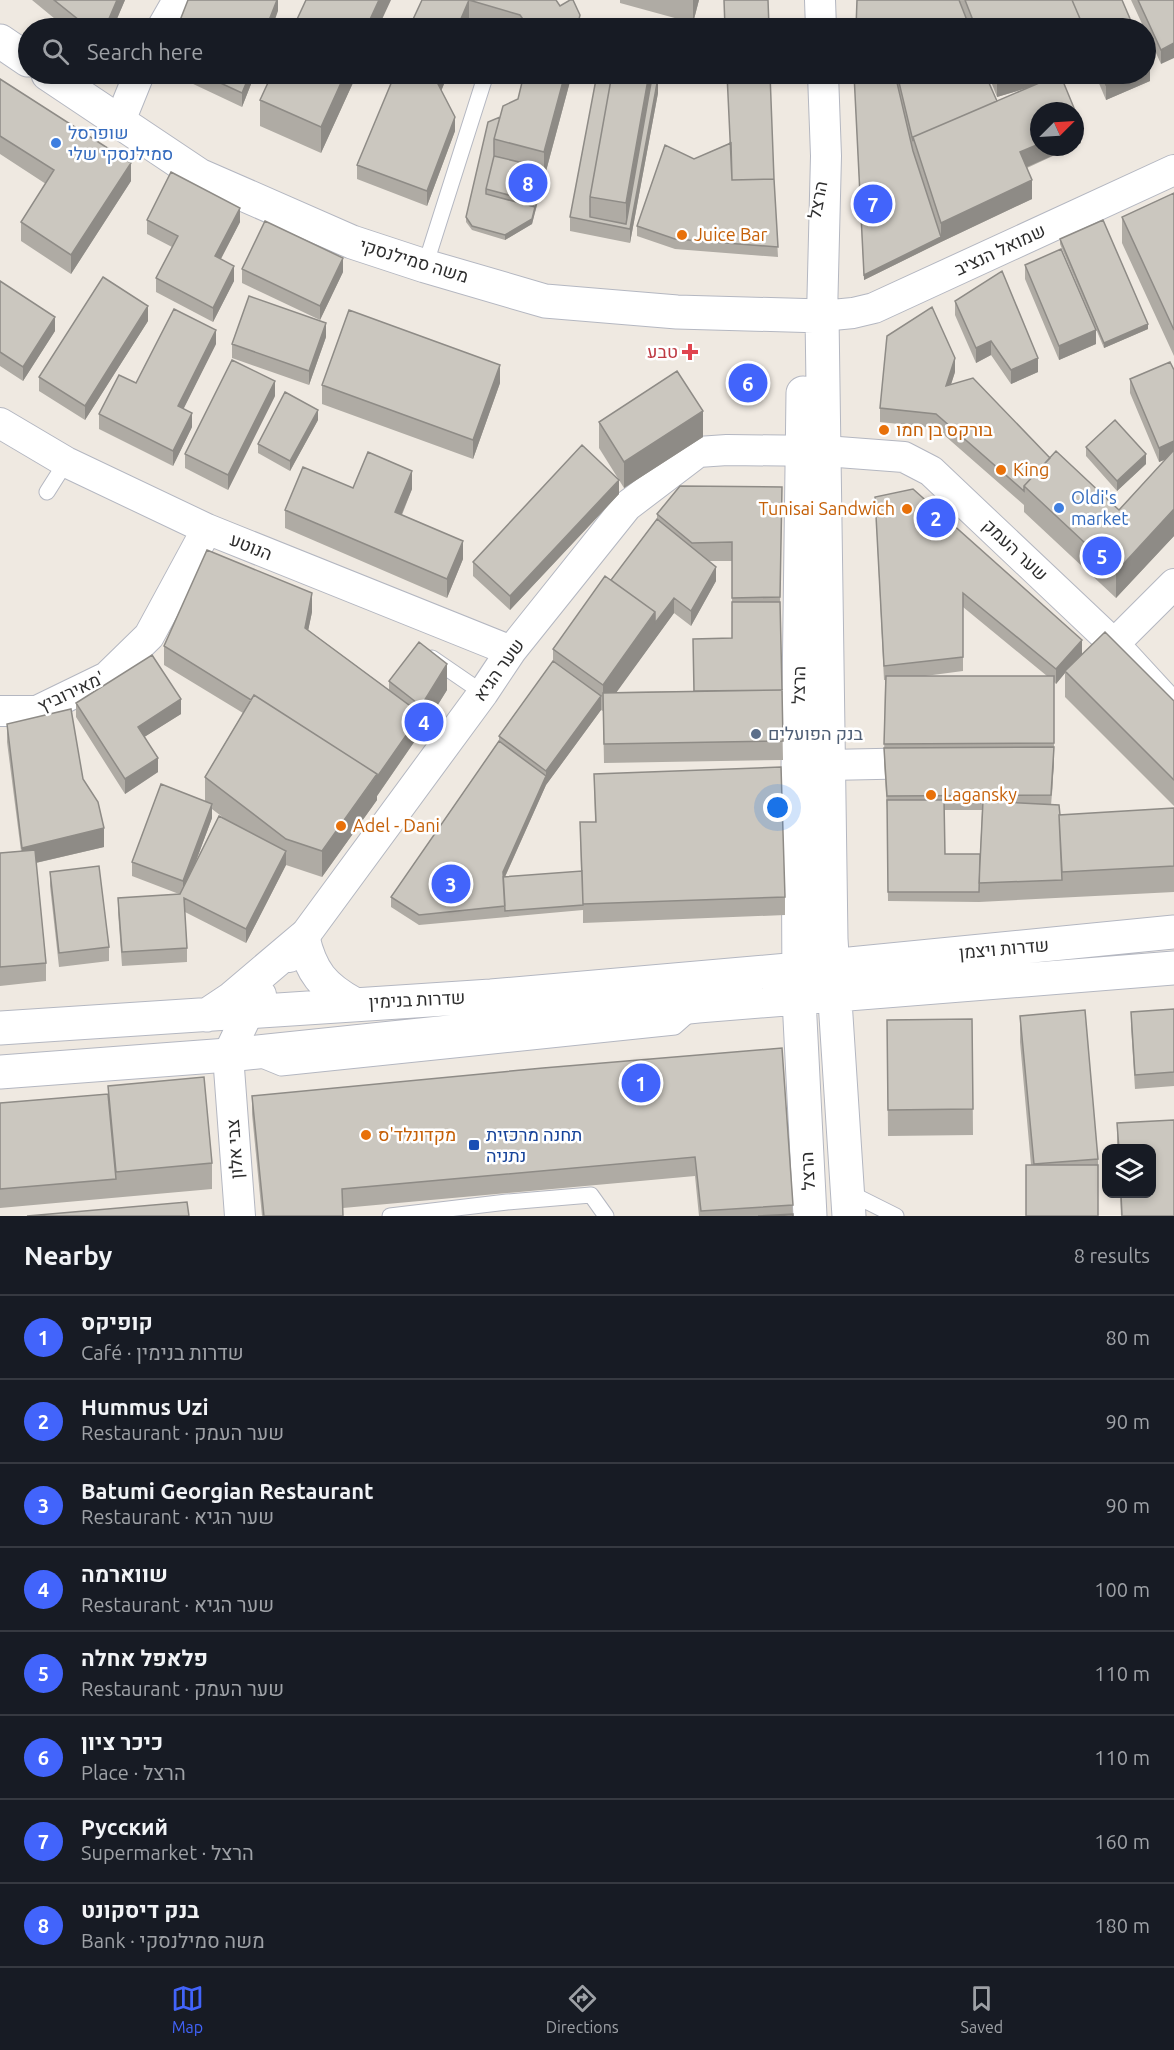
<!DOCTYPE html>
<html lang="en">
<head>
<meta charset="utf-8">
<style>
  :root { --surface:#171b24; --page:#20242c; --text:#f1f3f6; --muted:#9ea1a6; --line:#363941; --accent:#4264fb }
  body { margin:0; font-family:Ubuntu,Heebo,sans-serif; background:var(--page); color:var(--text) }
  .controls { position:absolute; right:18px; bottom:18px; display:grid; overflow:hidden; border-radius:12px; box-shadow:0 3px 9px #0003 }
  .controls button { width:54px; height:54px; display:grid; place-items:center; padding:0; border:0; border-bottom:2px solid var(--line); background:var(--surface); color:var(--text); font:30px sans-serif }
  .compass { position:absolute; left:1030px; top:102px; width:54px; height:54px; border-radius:50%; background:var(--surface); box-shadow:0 3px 9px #0003; rotate:66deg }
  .you { position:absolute; left:778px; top:808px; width:21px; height:21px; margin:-15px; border:4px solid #fff; border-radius:50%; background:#1a73e8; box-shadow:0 0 0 9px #1a73e833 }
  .badge { display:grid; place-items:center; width:39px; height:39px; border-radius:50%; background:var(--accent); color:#fff; font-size:20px; font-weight:700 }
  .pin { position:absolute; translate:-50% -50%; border:3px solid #fff; box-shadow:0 2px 6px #0006 }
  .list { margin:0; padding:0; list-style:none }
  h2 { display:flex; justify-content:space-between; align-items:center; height:78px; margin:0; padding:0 24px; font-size:26px }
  h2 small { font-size:20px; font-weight:400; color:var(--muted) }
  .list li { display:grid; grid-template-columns:39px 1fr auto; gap:18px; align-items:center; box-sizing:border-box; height:84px; padding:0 24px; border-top:2px solid var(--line) }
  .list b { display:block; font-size:22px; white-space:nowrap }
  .list p { margin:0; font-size:20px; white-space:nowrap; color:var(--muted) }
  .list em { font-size:20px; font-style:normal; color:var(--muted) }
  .icon { flex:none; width:33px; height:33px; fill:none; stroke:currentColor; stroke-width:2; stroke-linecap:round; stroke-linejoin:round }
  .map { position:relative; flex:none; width:1174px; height:1216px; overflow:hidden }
  .search { position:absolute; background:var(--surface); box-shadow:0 3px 9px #0003; left:18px; right:18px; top:18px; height:66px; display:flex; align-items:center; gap:15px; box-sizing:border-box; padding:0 21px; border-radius:33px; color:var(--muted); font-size:22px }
  .sheet { height:750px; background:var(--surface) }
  nav { display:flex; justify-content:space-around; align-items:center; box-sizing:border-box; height:84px; border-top:2px solid var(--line); background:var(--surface); font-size:16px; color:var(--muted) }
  nav a { display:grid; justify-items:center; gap:3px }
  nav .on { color:var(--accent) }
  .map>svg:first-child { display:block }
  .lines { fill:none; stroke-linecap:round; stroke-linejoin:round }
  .lane-casing { stroke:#b4b7c1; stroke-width:17 }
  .street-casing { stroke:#b4b7c1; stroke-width:32 }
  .secondary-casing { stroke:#b4b7c1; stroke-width:35 }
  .lane { stroke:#fff; stroke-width:15 }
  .street { stroke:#fff; stroke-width:30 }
  .secondary { stroke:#fff; stroke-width:33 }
  .wall { fill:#afaba4; fill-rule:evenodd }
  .shaded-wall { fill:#8e8b86 }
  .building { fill:#cbc7bf; stroke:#8e8b86; stroke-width:1.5 }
  .shop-dot { fill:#3f7fe0; stroke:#fff; stroke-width:2 }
  .food-dot { fill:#e8710a; stroke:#fff; stroke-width:2 }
  .health-dot { fill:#e0444e; stroke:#fff; stroke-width:2 }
  .service-dot { fill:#5c6f8a; stroke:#fff; stroke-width:2 }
  .transit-dot { fill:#1a4fb4; stroke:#fff; stroke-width:2 }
  .labels { text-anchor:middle; stroke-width:5; stroke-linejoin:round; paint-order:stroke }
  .shop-label { font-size:18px; fill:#366cbe; stroke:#fff; text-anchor:start }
  .street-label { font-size:18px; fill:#2e2e2e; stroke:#fff }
  .food-label { font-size:18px; fill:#c56008; stroke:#fff; text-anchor:start }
  .health-label { font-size:18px; fill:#be3a42; stroke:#fff; text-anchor:end }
  .service-label { font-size:18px; fill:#4e5e75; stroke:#fff; text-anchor:start }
  .transit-label { font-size:18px; fill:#164399; stroke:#fff; text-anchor:start }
</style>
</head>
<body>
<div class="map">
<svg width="1174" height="1216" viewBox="0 0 1174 1216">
  <rect width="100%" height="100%" fill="#efe9e1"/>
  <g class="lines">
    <defs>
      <path id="lane" d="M425,266L486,74
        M47,492L66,462
        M432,658L483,693
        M260,1056L264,1061L281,1068L675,1027L692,1012
        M848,1192L896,1216
        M390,1216L507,1202L591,1195L606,1216"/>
      <path id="street" d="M820,0L821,28
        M162,28L178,0
        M823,74L826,156L822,316L853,313L874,308L1174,170
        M120,121L139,74
        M0,423L66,462L207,529L511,651
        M1114,644L1174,584
        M0,711H37L107,677L149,636L207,529
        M828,765L924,763
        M289,957L483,693L511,651L627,506L698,452L727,450L825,451L904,457L931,471L1114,644L1174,709
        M240,1216L228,1055L248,1013L261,995"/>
      <path id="secondary" d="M0,41L28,60
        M48,74L199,175L352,242L425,266L545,301L677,312L822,316L831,939L849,1216
        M803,393L798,768L799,999L810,1216
        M207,1015L231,999L303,938C311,972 323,987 354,1004
        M0,1028L491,996L799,969L1174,932
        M0,1072L228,1055L698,1006L1174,968"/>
    </defs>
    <use href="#lane" class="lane-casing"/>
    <use href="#street" class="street-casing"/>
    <use href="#secondary" class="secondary-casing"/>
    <use href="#lane" class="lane"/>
    <use href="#street" class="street"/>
    <use href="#secondary" class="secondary"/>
  </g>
  <path class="wall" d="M32,0H125L113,28H66Z
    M422,0H556L560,6L580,28H477L469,26L468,28H409Z
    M620,0H699L693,23L620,3Z
    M857,0H1122L1134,28H856Z
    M1131,0H1174L1161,64L1146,31V28H1144Z
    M172,74H255L242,107Z
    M272,74H357L321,153L260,126V100Z
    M448,74L441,91L455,131L427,206L357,179V165Z
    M524,74H572L532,224L505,240L472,230L466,222V217L500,117L518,99Z
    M651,74V77L658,93L630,243L570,231V217Z
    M854,74H985L997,101L1027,88L997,97L988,74H1073L1061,77L1081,143L1027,168L1032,199L941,242L864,280Z
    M1095,74H1146L1150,81L1106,100Z
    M0,79L131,181L71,274L21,241V222L46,184L0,154Z
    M730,143L774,179L778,257L675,249L637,236V226L694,159Z
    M1174,193V356L1122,243V217Z
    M147,220L240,222L221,259L234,281L213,322L156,292V278L172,247L147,234Z
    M1060,239L1148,329L1104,348L1060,244Z
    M1025,265L1096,344L1059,360L1025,279Z
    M242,269L343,272L320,320L242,283Z
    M0,281L55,331L23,381L0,366Z
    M955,301L1038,372L1011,384L991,355L976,363L955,315Z
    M148,321L85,420L39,391V377Z
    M326,337L309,385L232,358V344Z
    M216,344L183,409L192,427L173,466L99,429V414L136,383Z
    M1174,370V536L1116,598L1024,512V505L936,428L880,422V408L955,372L951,384L1119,510L1166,459L1159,462L1130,393V379Z
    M500,383L473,459L322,404V385Z
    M275,396L228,490L185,468V454Z
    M318,420L290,471L258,453V444Z
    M599,422L703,437L624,488L619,480V494L510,610L473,576V562L619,480L599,448Z
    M1086,447L1146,464L1117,491L1086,456Z
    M782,487L780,608L783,760L604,763L603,711L601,710L546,785L505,877L581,871L580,822H595L594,774L785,897V915L583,923V910L419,925L391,907V897L499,741V736L553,661V649L611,580L657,519V514ZM708,561H732V638L693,691L616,692L674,613L691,626L716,581Z
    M353,488L412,489L402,515L463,559L447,598L285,528V510Z
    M875,497L1082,654L1174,701V806L1065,697V673L1056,684L1054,682V761L1051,804L1060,815L1174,808V892L979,902L888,901L887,810L884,762L885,680H884ZM963,607L1047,676H925L963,671ZM944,810H982L980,854H945Z
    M312,612L308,630L389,690V681L447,690L421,732L377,796V800L322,877L286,865L246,943L185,912L187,948V962L122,966L118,912V898L179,894L132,876V862L205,801V777L243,713L164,665V646ZM212,809L229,822L196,861L212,818Z
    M76,703L181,714L144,737L158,772L125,794L76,717Z
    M7,724L83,779L104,847L36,863L46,963V981L0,986V853L21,851L7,742Z
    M50,872L109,947V961L59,967L50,886Z
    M1174,1009V1086L1135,1089L1131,1026V1012Z
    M1020,1016L1098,1159V1185L1031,1165L1020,1042Z
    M972,1019L973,1135L888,1136L887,1020Z
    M782,1048L793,1216H699L695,1176L343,1208V1216H262L252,1114V1096Z
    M108,1086L212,1163V1189L0,1208V1103L108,1094Z
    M1174,1120V1216H1121L1120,1194H1152V1149H1117V1123Z"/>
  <path class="shaded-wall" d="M117,0H125L113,28H105Z
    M277,0H278V11L272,28H266Z
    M379,0H391L378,28H366Z
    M469,0V26L468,28H457Z
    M693,0H699L693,23Z
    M580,15V28H577Z
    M1174,43V58L1161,64V50Z
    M1150,67V81L1106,100V85L1135,74H1146V69Z
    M250,74H255L242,107V93Z
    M345,74H357L321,153V127Z
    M442,74H448L438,99V84Z
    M565,74H572L535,212V202L544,168V152Z
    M649,74H651V97L626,228V203Z
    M1013,74H1073L997,97V78Z
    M658,78V93L630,243V229Z
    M455,117V131L427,206V191Z
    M1081,125V143L1075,146V127Z
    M1039,144V147H1072L1020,170V152Z
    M131,163V181L71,274V255Z
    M1032,180V199L941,242V223Z
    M535,207V212L532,224L505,240V235Z
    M240,208V222L215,270V256Z
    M941,237V242L864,280V275Z
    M343,258V272L320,320V306Z
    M234,266V281L213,322V308Z
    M148,306V321L85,420V406Z
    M55,317V331L23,381V367Z
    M326,323V337L309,385V371Z
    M1148,324V329L1104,348V343Z
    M216,330V344L178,420V406Z
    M1096,330V344L1059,360V346Z
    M991,341V355L976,363V348Z
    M955,358V372L946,400V386Z
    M1038,358V372L1011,384V370Z
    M500,365V383L473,459V440Z
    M275,381V396L228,490V475Z
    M318,410V420L290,471V461Z
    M703,411V437L624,488V462Z
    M192,413V427L173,466V451Z
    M1174,441V456L1159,462V448Z
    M1146,454V464L1117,491V481Z
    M412,471V489L395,530V512Z
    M619,480V494L510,610V596Z
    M1174,509V536L1116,598V572Z
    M463,541V559L447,598V579Z
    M716,567V581L691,626V611Z
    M312,593V612L305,646V628Z
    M674,598V613L603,711V685L655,612Z
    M1082,640V654L1065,671V673L1056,684V669Z
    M447,664V690L421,732L377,796V800L322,877V851L421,714V706Z
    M1054,676V761L1051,810L1054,747Z
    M601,696V710L546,785L503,881V872L546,776V771Z
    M181,699V714L138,741V727Z
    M158,758V772L125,794V779Z
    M212,804V818L183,896V881Z
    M104,828V847L22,866V848Z
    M286,851V865L246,943V929Z"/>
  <path class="building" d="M54,0H117L105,28H89Z
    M188,0H277L266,28H177Z
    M306,0H379L366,28H293Z
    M422,0H556L560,6L570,0H573L580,15L577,28H529L520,15L469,0L457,28H409Z
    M724,0H768L769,28H725Z
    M857,0H959L970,28H856Z
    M965,0H1072L1084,28H976Z
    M1072,0H1122L1134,28H1084Z
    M1138,0H1174V43L1161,50Z
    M1146,57L1150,67L1146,69Z
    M201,74H250L242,93Z
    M272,74H345L321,127L260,100Z
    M395,74H442L438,84L455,117L427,191L357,165Z
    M524,74H565L544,152L494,139L503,106L518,99Z
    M597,74H612L590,197V217L626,224L651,83V77L658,78L630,229L570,217Z
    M612,74H649L626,203L590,197Z
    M727,74H770L774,179L732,180Z
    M854,74H895L913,151L941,237L864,275Z
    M897,74H985L997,101L913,137V141Z
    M995,74H1013L997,78Z
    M1060,74L1081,125L1075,127V111H1039V144L1020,152L1032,180L941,223L913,137Z
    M1101,74H1135L1106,85Z
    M0,79L131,163L71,255L21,222L54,170L0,136Z
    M500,117L494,139V156L486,189V194L535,207L532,219L505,235L472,226L466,217L488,122Z
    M731,143L732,180L774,179L778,247L675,239L637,226L665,145L694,159Z
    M494,156L544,168L535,202L486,189Z
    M171,172L240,208L215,256L234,266L213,308L156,278L178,236L147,220Z
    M1174,193V330L1122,217Z
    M1103,220L1148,324L1104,343L1060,239Z
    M265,221L343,258L320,306L242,269Z
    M1061,249L1096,330L1059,346L1025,265Z
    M1002,271L1038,358L1011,370L991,341L976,348L955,301Z
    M103,277L148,306L85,406L39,377Z
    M0,281L55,317L23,367L0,352Z
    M249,296L326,323L309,371L232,344Z
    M932,307L955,358L946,386L973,378L1050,458L1024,486V491L936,414L880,408L887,336Z
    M174,309L216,330L178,406L192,413L173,451L99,414L119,375L136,383Z
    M349,310L500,365L473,440L322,385Z
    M232,360L275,381L228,475L185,454Z
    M1170,362L1174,370V441L1159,448L1130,379Z
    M677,371L703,411L624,462L599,422Z
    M285,392L318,410L290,461L258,444Z
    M1115,420L1146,454L1117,481L1086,447Z
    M582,445L619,480L510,596L473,562Z
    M1174,450V509L1116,572L1024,486L1056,451L1119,510Z
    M368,452L412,471L395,512L463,541L447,579L285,510L303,467L353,488Z
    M680,486L782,487L780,597L732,598V542L692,543L657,514Z
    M913,489L1082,640L1056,669L963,593V657L884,666L875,497Z
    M657,519L716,567L691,611L674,598L655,623V612L611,580Z
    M207,550L312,593L305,628L421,714L377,777V774L254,695L251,700L164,646Z
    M605,576L655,612L603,685L553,649Z
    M732,602H780L782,690L694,691L693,639L732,638Z
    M1105,632L1174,701V780L1065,671Z
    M419,642L447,664L421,706L389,681Z
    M152,655L181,699L138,727L158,758L125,779L76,703Z
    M553,661L601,696L546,771L499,736Z
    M886,676H1054V743L884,744Z
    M782,690L783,741L604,744L603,693Z
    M254,695L377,774L322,851L286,839L205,777Z
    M71,709L83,779L98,802L104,828L22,848L7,724Z
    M499,741L546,776L503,872L505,906L419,915L391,897Z
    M1054,747L1051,795L887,796L884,748Z
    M781,767L785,897L583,904L580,822H596L594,774Z
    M161,784L212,804L183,881L132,862Z
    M887,800H944L945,854H980L979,892H888Z
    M983,801L1059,805L1060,815H1059L1062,880L979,883Z
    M1174,808V866L1062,872L1059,815Z
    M219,816L286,851L246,929L184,898L187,948L122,952L118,898L180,894Z
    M35,850L46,963L0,967V853Z
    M99,866L109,947L59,953L50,872Z
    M582,871L583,905L505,911L503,877Z
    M1174,1009V1072L1135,1075L1131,1012Z
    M1085,1010L1098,1159L1034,1164L1020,1016Z
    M972,1019L973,1109L888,1110L887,1020Z
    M782,1048L793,1205L701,1211L695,1157L342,1189L343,1216H264L252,1096L543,1068Z
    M204,1077L212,1163L116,1172L108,1086Z
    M108,1094L116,1179L0,1189V1103Z
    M1174,1120V1216H1122L1121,1194H1152V1149H1119L1117,1123Z
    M1026,1165H1098V1216H1026Z
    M187,1202L189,1216H27Z
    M793,1214V1216H758Z"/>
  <g class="shop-dot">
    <circle cx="56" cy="143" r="6"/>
    <circle cx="1059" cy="508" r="6"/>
  </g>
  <g class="food-dot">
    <circle cx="682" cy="235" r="6"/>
    <circle cx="884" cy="430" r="6"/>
    <circle cx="1001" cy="470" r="6"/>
    <circle cx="907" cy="509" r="6"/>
    <circle cx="931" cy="795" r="6"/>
    <circle cx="341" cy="826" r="6"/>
    <circle cx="366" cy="1135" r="6"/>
  </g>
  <path class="health-dot" d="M687 343h6v6h6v6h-6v6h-6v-6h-6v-6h6z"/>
  <circle class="service-dot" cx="756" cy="734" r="6"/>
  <rect class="transit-dot" x="468" y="1139" width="12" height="12" rx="3"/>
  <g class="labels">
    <g class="shop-label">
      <text x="68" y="139">שופרסל<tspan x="68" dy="21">סמילנסקי שלי</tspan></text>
      <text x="1071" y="504">Oldi's<tspan x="1071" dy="21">market</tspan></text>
    </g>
    <g class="street-label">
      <text transform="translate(818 200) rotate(-79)" y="6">הרצל</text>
      <text transform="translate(1000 250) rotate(-25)" y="6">שמואל הנציב</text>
      <text transform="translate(414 261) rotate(17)" y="6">משה סמילנסקי</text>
      <text transform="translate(251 547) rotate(22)" y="6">הנוטע</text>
      <text transform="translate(1015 550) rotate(43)" y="6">שער העמק</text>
      <text transform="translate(499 670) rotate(-54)" y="6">שער הגיא</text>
      <text transform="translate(799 685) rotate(-89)" y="6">הרצל</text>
      <text transform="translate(71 692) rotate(-25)" y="6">מאירוביץ'</text>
      <text transform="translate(1004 949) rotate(-5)" y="6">שדרות ויצמן</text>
      <text transform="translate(417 1000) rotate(-3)" y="6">שדרות בנימין</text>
      <text transform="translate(235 1149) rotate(-94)" y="6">צבי אלון</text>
      <text transform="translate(808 1171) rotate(-93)" y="6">הרצל</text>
    </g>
    <g class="food-label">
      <text x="694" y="241">Juice Bar</text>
      <text x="896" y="436">בורקס בן חמו</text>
      <text x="1013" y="476">King</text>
      <text x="895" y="515" text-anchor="end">Tunisai Sandwich</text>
      <text x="943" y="801">Lagansky</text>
      <text x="353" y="832">Adel - Dani</text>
      <text x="378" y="1141">מקדונלד'ס</text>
    </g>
    <g class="health-label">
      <text x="678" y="358">טבע</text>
    </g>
    <g class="service-label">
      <text x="768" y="740">בנק הפועלים</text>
    </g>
    <g class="transit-label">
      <text x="486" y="1141">תחנה מרכזית<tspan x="486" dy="21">נתניה</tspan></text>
    </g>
  </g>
</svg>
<div class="controls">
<button><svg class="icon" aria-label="layers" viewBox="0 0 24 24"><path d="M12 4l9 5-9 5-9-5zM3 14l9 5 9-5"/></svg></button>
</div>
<svg class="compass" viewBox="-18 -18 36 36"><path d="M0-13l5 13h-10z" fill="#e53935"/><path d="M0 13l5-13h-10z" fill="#9ea1a6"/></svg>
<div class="you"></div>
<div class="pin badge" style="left:641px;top:1083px">1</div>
<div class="pin badge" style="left:936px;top:518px">2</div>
<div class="pin badge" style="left:451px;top:884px">3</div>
<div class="pin badge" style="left:424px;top:722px">4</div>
<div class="pin badge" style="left:1102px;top:556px">5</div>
<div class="pin badge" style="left:748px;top:383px">6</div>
<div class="pin badge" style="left:873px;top:204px">7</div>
<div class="pin badge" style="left:528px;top:183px">8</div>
<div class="search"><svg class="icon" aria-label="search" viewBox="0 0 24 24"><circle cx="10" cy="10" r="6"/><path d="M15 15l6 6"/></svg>Search here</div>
</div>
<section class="sheet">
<h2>Nearby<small>8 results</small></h2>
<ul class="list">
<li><span class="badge">1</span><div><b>קופיקס</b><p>Café · שדרות בנימין</p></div><em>80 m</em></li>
<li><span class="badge">2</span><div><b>Hummus Uzi</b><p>Restaurant · שער העמק</p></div><em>90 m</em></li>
<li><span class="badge">3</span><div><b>Batumi Georgian Restaurant</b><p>Restaurant · שער הגיא</p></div><em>90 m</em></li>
<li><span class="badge">4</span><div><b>שווארמה</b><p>Restaurant · שער הגיא</p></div><em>100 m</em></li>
<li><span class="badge">5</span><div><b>פלאפל אחלה</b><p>Restaurant · שער העמק</p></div><em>110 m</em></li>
<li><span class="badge">6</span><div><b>כיכר ציון</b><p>Place · הרצל</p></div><em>110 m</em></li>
<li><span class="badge">7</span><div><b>Русский</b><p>Supermarket · הרצל</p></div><em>160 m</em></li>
<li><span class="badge">8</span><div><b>בנק דיסקונט</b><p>Bank · משה סמילנסקי</p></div><em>180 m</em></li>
</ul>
</section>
<nav>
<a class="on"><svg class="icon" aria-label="map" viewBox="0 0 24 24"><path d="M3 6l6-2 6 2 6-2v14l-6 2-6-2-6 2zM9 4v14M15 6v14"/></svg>Map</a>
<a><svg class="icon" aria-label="directions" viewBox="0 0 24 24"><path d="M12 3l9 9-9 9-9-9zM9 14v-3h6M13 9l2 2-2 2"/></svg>Directions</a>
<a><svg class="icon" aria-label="saved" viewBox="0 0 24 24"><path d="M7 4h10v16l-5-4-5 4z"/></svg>Saved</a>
</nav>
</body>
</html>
